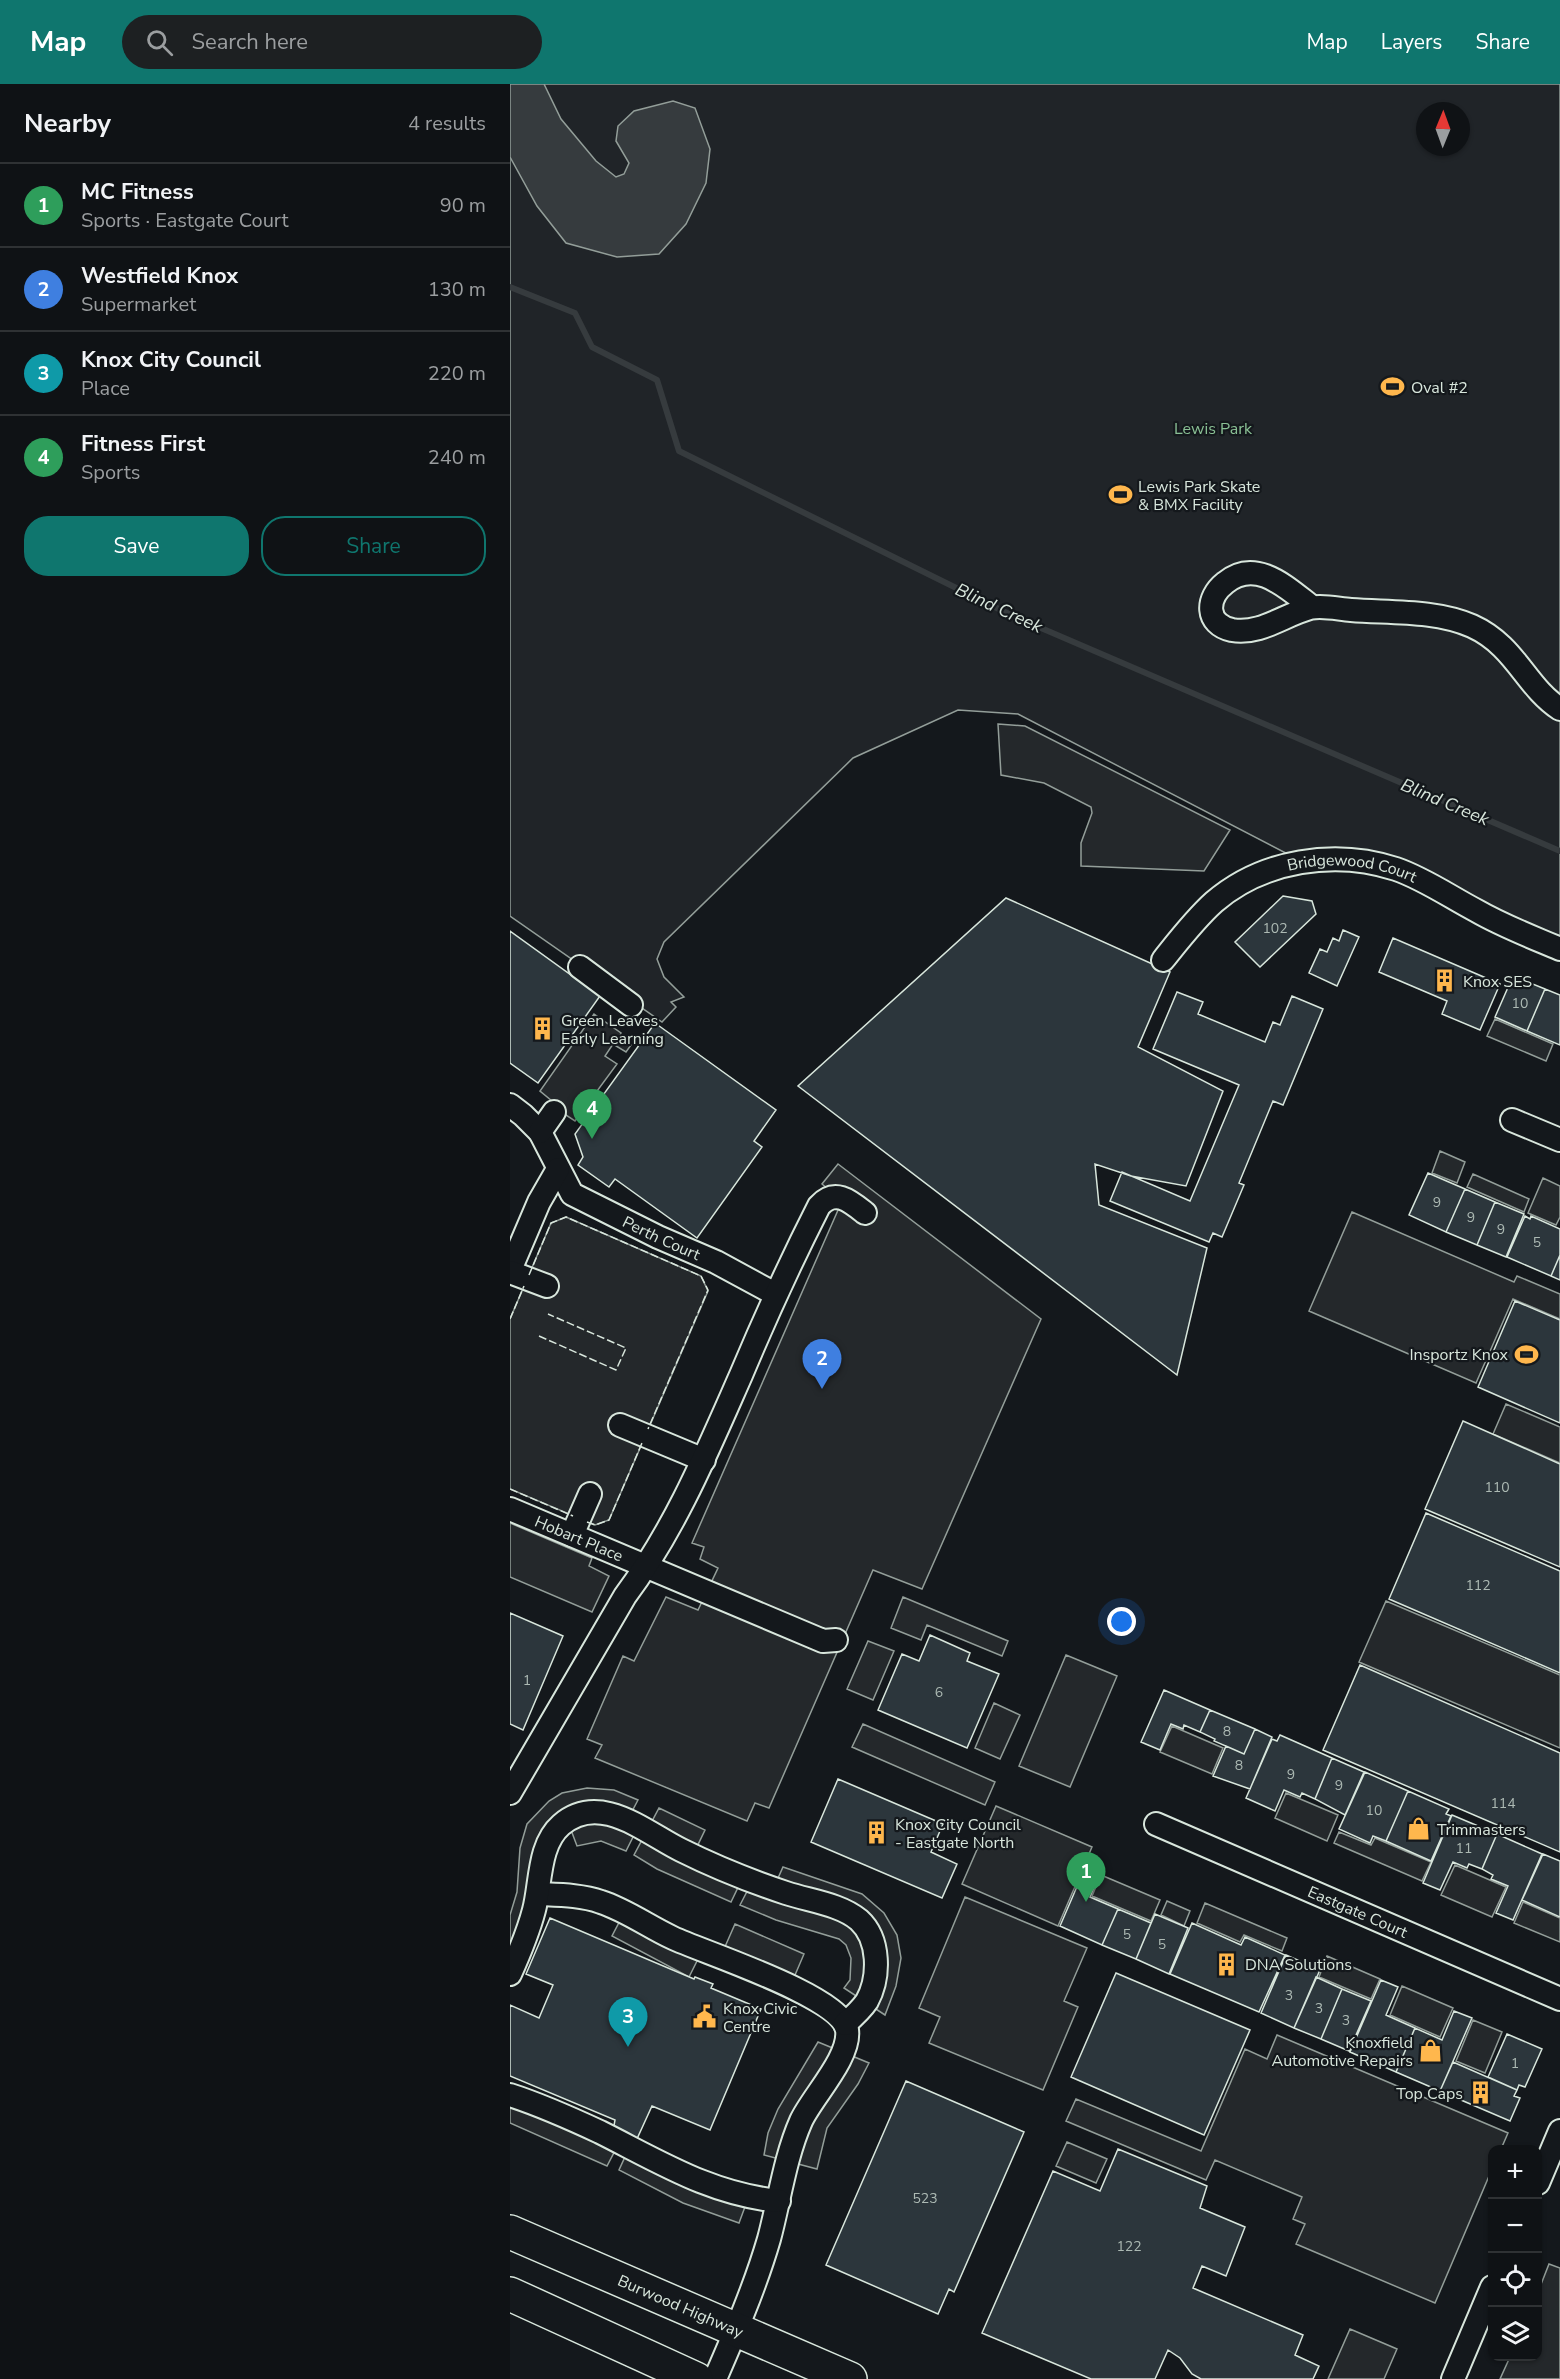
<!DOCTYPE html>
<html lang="en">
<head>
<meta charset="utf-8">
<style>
  :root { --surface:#0f1215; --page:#1d2022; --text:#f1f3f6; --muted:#9b9ea0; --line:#2f3234; --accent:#0f766e }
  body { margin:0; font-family:"Nunito Sans",sans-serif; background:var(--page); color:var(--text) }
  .controls { position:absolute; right:18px; bottom:18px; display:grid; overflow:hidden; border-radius:12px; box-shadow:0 2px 4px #0004 }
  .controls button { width:54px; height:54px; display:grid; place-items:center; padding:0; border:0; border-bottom:2px solid var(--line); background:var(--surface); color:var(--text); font:30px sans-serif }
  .compass { position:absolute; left:906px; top:18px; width:54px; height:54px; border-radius:50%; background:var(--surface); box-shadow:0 2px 4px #0004; rotate:1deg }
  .you { position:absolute; left:612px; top:1538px; width:21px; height:21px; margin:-15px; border:4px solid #fff; border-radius:50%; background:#1a73e8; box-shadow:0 0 0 9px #1a73e833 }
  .badge { display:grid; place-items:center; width:39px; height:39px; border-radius:50%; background:var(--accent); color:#fff; font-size:20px; font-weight:700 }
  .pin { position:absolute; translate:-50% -50px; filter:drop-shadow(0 2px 3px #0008) }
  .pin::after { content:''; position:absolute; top:32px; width:21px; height:18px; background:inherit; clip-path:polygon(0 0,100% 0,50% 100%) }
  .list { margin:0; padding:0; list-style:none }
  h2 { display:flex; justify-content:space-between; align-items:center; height:78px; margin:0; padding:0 24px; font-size:26px }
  h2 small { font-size:20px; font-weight:400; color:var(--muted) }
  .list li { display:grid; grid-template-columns:39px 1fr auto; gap:18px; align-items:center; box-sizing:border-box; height:84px; padding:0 24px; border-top:2px solid var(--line) }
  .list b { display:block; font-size:22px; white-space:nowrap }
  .list p { margin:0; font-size:20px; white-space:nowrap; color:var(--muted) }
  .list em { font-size:20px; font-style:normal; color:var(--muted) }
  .actions { display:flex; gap:12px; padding:18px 24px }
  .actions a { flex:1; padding:14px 0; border:2px solid var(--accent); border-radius:24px; text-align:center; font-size:21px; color:var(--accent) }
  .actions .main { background:var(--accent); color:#fff }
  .icon { flex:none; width:33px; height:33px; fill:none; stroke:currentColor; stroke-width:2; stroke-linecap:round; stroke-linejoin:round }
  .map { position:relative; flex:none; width:1050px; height:2295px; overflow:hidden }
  header { display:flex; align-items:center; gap:36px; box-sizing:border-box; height:84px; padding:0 30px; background:var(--accent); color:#fff }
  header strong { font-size:28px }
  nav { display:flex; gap:33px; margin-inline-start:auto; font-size:21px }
  .search { width:420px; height:54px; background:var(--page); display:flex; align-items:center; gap:15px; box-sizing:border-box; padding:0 21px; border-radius:33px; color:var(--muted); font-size:22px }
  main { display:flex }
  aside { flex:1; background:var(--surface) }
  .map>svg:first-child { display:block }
  .green { fill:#202428; stroke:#939e99; stroke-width:1.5; fill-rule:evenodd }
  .parking { fill:#24282b; stroke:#939e99; stroke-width:1.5 }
  .water { fill:#363b3e; stroke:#939e99; stroke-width:1.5 }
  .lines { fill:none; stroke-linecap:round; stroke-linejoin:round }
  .stream { stroke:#363b3e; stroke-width:6 }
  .building { fill:#2c363c; stroke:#d8e6dc; stroke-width:1.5 }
  .minor-casing { stroke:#d8e6dc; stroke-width:26 }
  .highway-casing { stroke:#d8e6dc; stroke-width:36 }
  .minor { stroke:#14181c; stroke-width:22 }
  .highway { stroke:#14181c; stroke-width:33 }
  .fence { stroke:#d8e6dc; stroke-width:1.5; stroke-dasharray:8 3; stroke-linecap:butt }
  .labels { text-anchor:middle; stroke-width:4.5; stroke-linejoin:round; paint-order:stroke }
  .number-label { font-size:14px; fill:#adbab4 }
  .poi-label { font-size:16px; fill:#d8e6dc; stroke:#14181c; text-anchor:start }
  .park-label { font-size:16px; fill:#8ac095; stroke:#14181c }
  .street-label { font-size:16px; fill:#d8e6dc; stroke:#14181c }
  .water-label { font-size:18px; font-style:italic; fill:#d8e6dc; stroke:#14181c }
</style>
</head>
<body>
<header>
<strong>Map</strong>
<div class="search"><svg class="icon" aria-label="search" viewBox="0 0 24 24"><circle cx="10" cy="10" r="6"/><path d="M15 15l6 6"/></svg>Search here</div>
<nav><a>Map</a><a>Layers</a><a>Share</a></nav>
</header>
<main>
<aside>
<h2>Nearby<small>4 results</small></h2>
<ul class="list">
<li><span class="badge" style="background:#2e9e5b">1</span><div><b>MC Fitness</b><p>Sports · Eastgate Court</p></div><em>90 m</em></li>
<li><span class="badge" style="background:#3f7fe0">2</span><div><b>Westfield Knox</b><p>Supermarket</p></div><em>130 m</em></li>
<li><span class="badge" style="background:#0f9aa8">3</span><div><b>Knox City Council</b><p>Place</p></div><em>220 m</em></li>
<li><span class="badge" style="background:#2e9e5b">4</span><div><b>Fitness First</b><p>Sports</p></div><em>240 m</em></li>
</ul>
<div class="actions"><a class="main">Save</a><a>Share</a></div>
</aside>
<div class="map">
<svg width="1050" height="2295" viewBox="0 0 1050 2295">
  <rect width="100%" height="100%" fill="#14181c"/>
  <path class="green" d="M0,0H1050V865L914,798L793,778L508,630L448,626L343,674L154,858L147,875L154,893L174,913L161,918L166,923L152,938L0,832ZM915,27H951V63H915Z"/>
  <path class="parking" d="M488,640L515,642L720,746L694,787L571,782V759L582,729L581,723L534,699L491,691Z
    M84,930L111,949L109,953L121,961L116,968L103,960L95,972L107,980L65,1037L39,1020L42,1017L30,1007Z
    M985,935L1043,960L1036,977L977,952Z
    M930,1067L955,1078L947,1099L922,1089Z
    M328,1080L531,1235L412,1505L363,1486L259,1724L245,1719L237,1737L85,1674L92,1661L77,1655L113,1572L124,1577L156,1513L188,1526L208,1484L190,1475L194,1463L182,1459L332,1117L312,1100Z
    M963,1090L1019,1115L1014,1128L957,1103Z
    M1033,1094L1050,1102V1133L1046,1141L1018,1129Z
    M842,1128L1004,1198L1007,1192L1050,1210V1235L1003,1215L966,1299L799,1227Z
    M56,1133L191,1192L198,1207L99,1436L85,1441L0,1405V1235L41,1139Z
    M996,1320L1050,1343V1379L983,1350Z
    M0,1439L82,1474L79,1482L99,1492L82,1528L0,1493Z
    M393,1513L498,1557L492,1572L417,1541L411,1556L381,1544Z
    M876,1517L1050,1591V1664L849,1578Z
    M358,1557L384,1567L363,1616L337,1605Z
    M556,1571L607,1592L560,1703L509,1682Z
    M484,1619L510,1631L490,1675L465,1664Z
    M353,1640L485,1698L475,1721L342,1663Z
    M662,1642L713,1664L702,1690L650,1668Z
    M77,1704L104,1706L128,1716L118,1735L129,1741L116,1767L91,1757L67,1762L58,1738L55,1740L0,1892V1831L7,1808L10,1764L17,1740L39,1717L52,1709Z
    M776,1709L828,1731L817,1757L765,1734Z
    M486,1722L582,1763L548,1842L452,1800Z
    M149,1724L195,1746L183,1771L233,1793L221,1818L147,1785L124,1771Z
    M829,1748L861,1761L865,1754L921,1778L912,1797L824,1759Z
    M945,1781L996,1803L982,1833L931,1811Z
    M273,1783L352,1810L374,1829L387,1851L391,1874L386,1902L375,1931L334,1904L340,1896L341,1874L336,1861L329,1855L266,1836L230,1821L243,1796L264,1803Z
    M591,1791L650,1816L641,1837L582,1812Z
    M455,1813L577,1864L554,1917L568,1923L533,2006L419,1959L430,1933L409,1924Z
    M657,1817L680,1827L674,1842L651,1831Z
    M1013,1818L1050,1834V1858L1004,1839Z
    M695,1819L777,1854L772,1867L734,1851L730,1858L687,1839Z
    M114,1829L193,1865L179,1893L102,1852Z
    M225,1840L294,1870L279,1905L210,1874Z
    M817,1872L870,1895L861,1915L809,1893Z
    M892,1902L943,1924L930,1953L880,1931Z
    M963,1936L992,1948L975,1989L946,1977Z
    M767,1951L998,2049L991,2065L982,2066V2085L925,2219L786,2160L795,2140L783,2135L792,2113L705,2076L696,2096L556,2037L566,2015L691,2067L735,1965L757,1975Z
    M308,1958L359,1979L348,2000L317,2044L307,2085L254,2071L258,2049L268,2025Z
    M0,2010L110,2057L97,2082L0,2039Z
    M557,2058L597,2075L586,2099L546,2082Z
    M120,2062L239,2112L229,2139L173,2119L109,2086Z
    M1039,2180L1050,2184V2295H990L1000,2273L1028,2272V2208Z
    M840,2245L887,2265L874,2295H818Z"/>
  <path class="water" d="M0,0H34L51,35L86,77L106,93L114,90L119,79L106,57L108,42L124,27L163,17L185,24L200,65L196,99L176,140L149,170L107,173L56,159L27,122L0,73Z"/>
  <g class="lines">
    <path class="stream" d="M0,203L65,229L82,263L147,296L169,367L501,531L1050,767"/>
  </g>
  <path class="building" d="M773,812L802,817L806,830L750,883L725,858Z
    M496,814L660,888L628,963L713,1007L676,1102L621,1092L585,1080L589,1121L697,1164L667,1291L288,1002Z
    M833,846L849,853L827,902L799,889L810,865L817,868L823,854L829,857Z
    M0,847L90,912L28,999L0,979Z
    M883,854L990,900L970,946L932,930L937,917L869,888Z
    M1003,892L1035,905L1017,947L985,933Z
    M1035,905L1050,911V961L1017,947Z
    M667,908L693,918L688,930L755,958L763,938L770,941L782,912L813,925L773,1021L763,1017L729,1099L734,1101L712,1153L703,1149L699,1158L600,1117L612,1088L680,1117L729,1001L643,965Z
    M145,939L266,1026L244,1057L252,1063L187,1154L105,1095L99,1103L68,1081L73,1073L65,1050Z
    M918,1089L955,1105L936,1148L899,1131Z
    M955,1105L985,1118L967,1161L936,1148Z
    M985,1118L1014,1130L996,1173L967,1161Z
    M1015,1132L1020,1135L1021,1132L1050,1145V1171L1041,1192L997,1173Z
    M1050,1171V1196L1041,1192Z
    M1005,1217L1050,1236V1339L968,1303Z
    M953,1337L1050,1380V1483L915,1425Z
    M916,1429L1050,1487V1589L879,1515Z
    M0,1529L53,1552L13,1646L0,1640Z
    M420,1551L460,1569L457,1577L489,1590L457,1664L368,1626L392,1570L409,1577Z
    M850,1581L1050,1669V1768L813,1666Z
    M654,1606L700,1626L690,1648L674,1641L673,1645L661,1640L650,1666L631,1658Z
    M700,1626L745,1645L734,1670L704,1657L705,1655L690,1648Z
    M745,1645L762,1653L740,1705L703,1692L716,1662L734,1670Z
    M770,1651L822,1674L805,1715L792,1709L790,1713L774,1706L765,1727L736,1714L762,1655L767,1657Z
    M822,1674L854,1688L835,1731L805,1715Z
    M855,1688L898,1707L876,1757L863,1752L860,1759L829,1745Z
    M328,1695L433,1740L421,1768L447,1780L432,1814L301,1758Z
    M898,1707L939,1725L936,1730L941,1732L921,1777L876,1757Z
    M942,1731L987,1750L972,1785L959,1780L957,1784L943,1778L930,1806L913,1799Z
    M987,1750L1032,1770L1003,1836L986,1829L998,1802L981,1795L983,1791L972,1785Z
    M1033,1770L1050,1777V1833L1012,1816Z
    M575,1784L590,1790L580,1813L608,1825L592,1861L550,1842Z
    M608,1825L641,1839L626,1875L592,1861Z
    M645,1830L678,1844L659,1890L626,1875Z
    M40,1834L184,1895L185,1893L203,1900L201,1904L251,1925L200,2046L142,2022L126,2057L103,2047L105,2036L0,1992V1921L29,1934L43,1901L16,1890Z
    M682,1839L731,1861L735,1853L775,1871L749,1928L660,1890Z
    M776,1871L810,1886L784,1944L751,1929Z
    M606,1889L740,1946L694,2051L561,1993Z
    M806,1893L832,1905L811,1955L784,1944Z
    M871,1896L888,1903L876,1931L905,1944L886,1988L840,1968Z
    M832,1905L861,1917L839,1967L811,1955Z
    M944,1927L962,1934L930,2007L886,1988L905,1944L932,1956Z
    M997,1950L1032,1965L1015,2003L1009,2001L1007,2006L978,1993Z
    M943,1978L1007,2006L1004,2012L1010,2014L1000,2037L930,2007Z
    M396,1997L514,2048L444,2208L439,2205L428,2230L316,2181Z
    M608,2065L697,2102L690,2124L735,2143L716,2192L692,2182L683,2204L793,2251L785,2271L809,2282L803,2295H691L682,2290L670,2274L658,2266L645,2295H581L472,2249L543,2087L590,2107Z"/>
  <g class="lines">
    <defs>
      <g id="minor">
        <path d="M802,523C777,504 746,473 715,499C696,514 695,540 722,546C750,551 774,531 800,524C812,521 828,525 841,526C880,529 925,526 962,542C1006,562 1015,602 1050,625"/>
        <path id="s1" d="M653,876C669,856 685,835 704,818C753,776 825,765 886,785C915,795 940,813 967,827C993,842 1022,853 1050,865"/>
        <path d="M70,883L121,921"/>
        <path id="s2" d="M0,1021L13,1031L30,1048L62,1110L148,1153L206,1178L265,1210"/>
        <path d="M1002,1036L1050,1056"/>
        <path d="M30,1048L44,1028"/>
        <path d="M0,1186L29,1118L48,1085"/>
        <path d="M0,1188L37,1202"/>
        <path d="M110,1341L194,1376"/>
        <path id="s3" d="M0,1425L313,1557L326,1556"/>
        <path d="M62,1451L80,1410"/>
        <path d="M0,1709L115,1512C165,1445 197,1368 231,1291C255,1234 281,1177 309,1122C325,1104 340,1117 355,1129"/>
        <path id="s4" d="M646,1740L1050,1915"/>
        <path d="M28,1810C49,1811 71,1811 91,1818C116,1826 139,1843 163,1854C195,1869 331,1912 337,1946C341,1973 302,2013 291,2037C275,2073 269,2118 259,2155C245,2203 225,2249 205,2295"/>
        <path d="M0,1890C9,1870 18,1849 24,1826C31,1800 28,1761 51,1741C90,1707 136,1749 171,1766C205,1783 240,1797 276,1809C300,1817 330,1820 349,1836C370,1855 370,1893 357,1917C351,1926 343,1933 335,1940"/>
        <path d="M0,2011C31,2021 60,2034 90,2048C150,2078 200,2110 269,2117"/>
        <path d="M1028,2099L1050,2047"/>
        <path d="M943,2295L982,2203"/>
      </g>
      <g id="highway">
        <path id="s5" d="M0,2148L340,2295"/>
        <path d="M0,2210L186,2295"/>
      </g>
    </defs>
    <use href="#minor" class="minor-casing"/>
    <use href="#highway" class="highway-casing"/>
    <use href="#minor" class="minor"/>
    <use href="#highway" class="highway"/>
    <path class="fence" d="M19,1191L41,1139L56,1133L191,1192L198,1206L138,1345
      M0,1235L14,1202
      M29,1252L106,1286L116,1264L38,1230
      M0,1405L63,1432
      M77,1438L85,1441L99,1436L132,1359"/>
  </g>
  <defs>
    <symbol id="stadium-bare" viewBox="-9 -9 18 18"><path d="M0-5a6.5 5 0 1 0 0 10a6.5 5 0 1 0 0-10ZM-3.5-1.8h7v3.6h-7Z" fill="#ffb74d" stroke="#14181c" stroke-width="2.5" paint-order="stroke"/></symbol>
    <symbol id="building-bare" viewBox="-9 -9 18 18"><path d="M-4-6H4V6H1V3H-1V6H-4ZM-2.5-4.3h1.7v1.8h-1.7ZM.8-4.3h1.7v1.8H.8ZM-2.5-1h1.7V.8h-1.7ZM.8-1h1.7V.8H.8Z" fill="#ffb74d" stroke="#14181c" stroke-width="2.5" paint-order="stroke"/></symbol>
    <symbol id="shop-bare" viewBox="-9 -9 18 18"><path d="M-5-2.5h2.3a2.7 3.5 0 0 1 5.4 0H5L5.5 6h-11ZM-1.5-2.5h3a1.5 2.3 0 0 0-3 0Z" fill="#ffb74d" stroke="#14181c" stroke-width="2.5" paint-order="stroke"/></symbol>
    <symbol id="civic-bare" viewBox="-9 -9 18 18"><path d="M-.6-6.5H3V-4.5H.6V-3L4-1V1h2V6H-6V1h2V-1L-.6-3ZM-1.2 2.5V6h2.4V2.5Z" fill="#ffb74d" stroke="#14181c" stroke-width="2.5" paint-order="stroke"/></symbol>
  </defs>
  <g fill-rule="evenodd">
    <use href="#stadium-bare" x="866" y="286" width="33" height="33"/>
    <use href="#stadium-bare" x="594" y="394" width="33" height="33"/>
    <use href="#building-bare" x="918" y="880" width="33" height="33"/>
    <use href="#building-bare" x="16" y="928" width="33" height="33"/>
    <use href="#stadium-bare" x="1000" y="1254" width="33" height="33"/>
    <use href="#shop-bare" x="892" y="1728" width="33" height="33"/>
    <use href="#building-bare" x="350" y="1732" width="33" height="33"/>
    <use href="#building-bare" x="700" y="1864" width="33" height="33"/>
    <use href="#civic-bare" x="178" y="1916" width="33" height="33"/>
    <use href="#shop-bare" x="904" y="1950" width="33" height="33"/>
    <use href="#building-bare" x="954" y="1992" width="33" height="33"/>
  </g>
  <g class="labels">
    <g class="number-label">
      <text x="765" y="849">102</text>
      <text x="1010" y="924">10</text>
      <text x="927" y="1123">9</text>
      <text x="961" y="1138">9</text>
      <text x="991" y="1150">9</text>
      <text x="1027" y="1163">5</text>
      <text x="987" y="1408">110</text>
      <text x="968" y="1506">112</text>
      <text x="17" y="1601">1</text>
      <text x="429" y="1613">6</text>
      <text x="717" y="1652">8</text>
      <text x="729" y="1686">8</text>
      <text x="781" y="1695">9</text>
      <text x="829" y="1706">9</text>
      <text x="993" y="1724">114</text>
      <text x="864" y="1731">10</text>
      <text x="954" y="1769">11</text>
      <text x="617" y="1855">5</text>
      <text x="652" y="1865">5</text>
      <text x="779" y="1916">3</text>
      <text x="809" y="1929">3</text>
      <text x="836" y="1941">3</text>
      <text x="1005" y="1984">1</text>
      <text x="415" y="2119">523</text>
      <text x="619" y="2167">122</text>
    </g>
    <g class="poi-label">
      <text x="901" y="309">Oval #2</text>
      <text x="628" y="408">Lewis Park Skate<tspan x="628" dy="18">&amp; BMX Facility</tspan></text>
      <text x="953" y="903">Knox SES</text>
      <text x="51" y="942">Green Leaves<tspan x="51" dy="18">Early Learning</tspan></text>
      <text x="998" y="1276" text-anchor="end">Insportz Knox</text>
      <text x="385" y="1746">Knox City Council<tspan x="385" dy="18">- Eastgate North</tspan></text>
      <text x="927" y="1751">Trimmasters</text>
      <text x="735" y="1886">DNA Solutions</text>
      <text x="213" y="1930">Knox Civic<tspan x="213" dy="18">Centre</tspan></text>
      <text x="903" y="1964" text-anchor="end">Knoxfield<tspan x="903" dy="18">Automotive Repairs</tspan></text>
      <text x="953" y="2015" text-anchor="end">Top Caps</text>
    </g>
    <g class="park-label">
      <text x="703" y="350">Lewis Park</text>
    </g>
    <g class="street-label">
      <text dy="6" stroke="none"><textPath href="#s1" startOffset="226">Bridgewood Court</textPath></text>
      <text dy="6" stroke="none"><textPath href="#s2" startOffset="210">Perth Court</textPath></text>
      <text dy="6" stroke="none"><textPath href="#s3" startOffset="75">Hobart Place</textPath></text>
      <text dy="6" stroke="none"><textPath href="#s4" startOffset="220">Eastgate Court</textPath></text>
      <text dy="6" stroke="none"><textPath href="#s5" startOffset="186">Burwood Highway</textPath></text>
    </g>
    <g class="water-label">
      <text transform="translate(489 524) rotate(25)" y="6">Blind Creek</text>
      <text transform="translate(935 718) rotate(23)" y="6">Blind Creek</text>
    </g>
  </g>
</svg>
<div class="controls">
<button>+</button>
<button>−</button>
<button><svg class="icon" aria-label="locate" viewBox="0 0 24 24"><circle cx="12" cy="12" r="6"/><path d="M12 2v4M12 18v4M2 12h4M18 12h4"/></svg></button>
<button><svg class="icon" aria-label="layers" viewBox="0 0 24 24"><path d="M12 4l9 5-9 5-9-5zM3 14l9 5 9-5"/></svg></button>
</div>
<svg class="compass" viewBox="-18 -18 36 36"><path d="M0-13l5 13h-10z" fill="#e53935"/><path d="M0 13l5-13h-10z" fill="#9b9ea0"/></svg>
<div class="you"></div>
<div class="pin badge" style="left:576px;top:1818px;background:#2e9e5b">1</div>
<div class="pin badge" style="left:312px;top:1305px;background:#3f7fe0">2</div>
<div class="pin badge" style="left:118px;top:1963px;background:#0f9aa8">3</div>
<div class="pin badge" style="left:82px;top:1055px;background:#2e9e5b">4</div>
</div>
</main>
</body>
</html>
